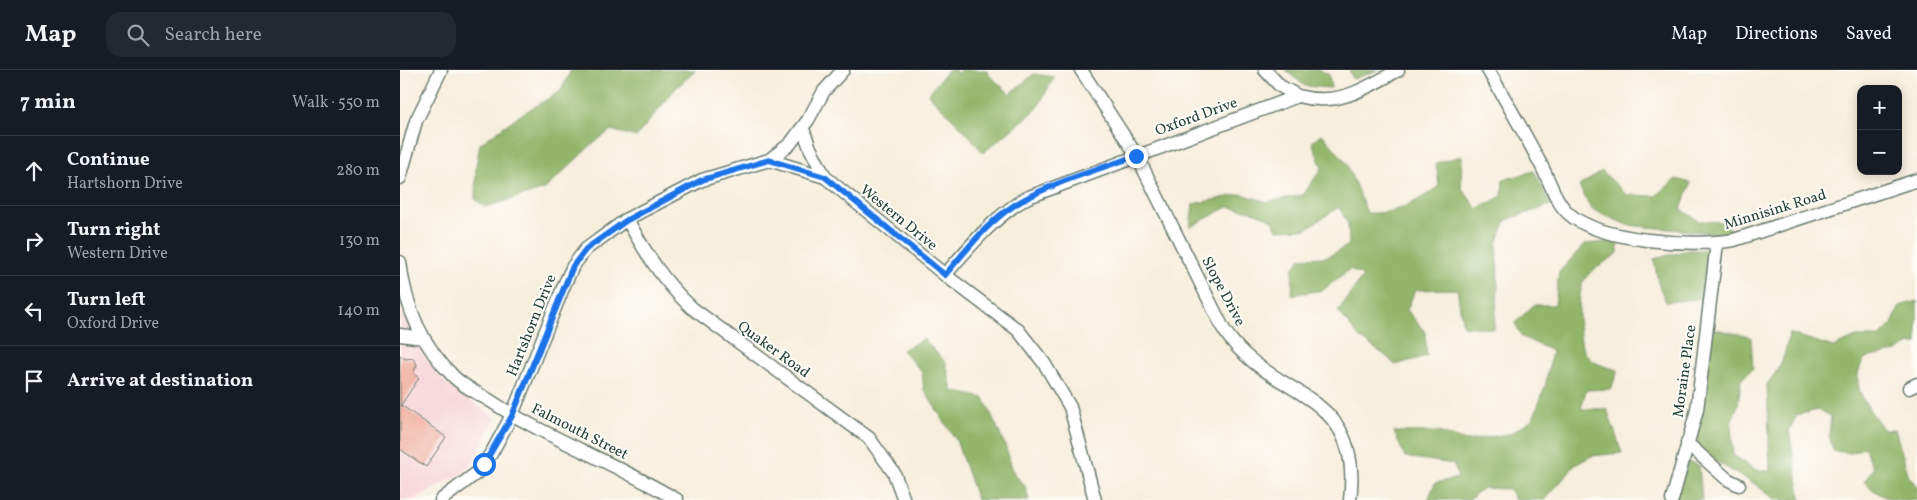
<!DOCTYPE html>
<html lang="en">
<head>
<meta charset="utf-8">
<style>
  :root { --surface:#171b24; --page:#242831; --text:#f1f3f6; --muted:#9ea1a6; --line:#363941 }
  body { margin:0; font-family:Vollkorn,serif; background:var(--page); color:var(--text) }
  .controls { position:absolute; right:15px; top:15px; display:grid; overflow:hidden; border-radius:10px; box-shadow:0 2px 12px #0003 }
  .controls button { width:45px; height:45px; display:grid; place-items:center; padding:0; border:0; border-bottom:1px solid var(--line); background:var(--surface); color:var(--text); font:25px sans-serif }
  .stop { position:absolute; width:15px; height:15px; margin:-11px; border:4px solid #1a73e8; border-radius:50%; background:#fff }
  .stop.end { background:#1a73e8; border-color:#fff; box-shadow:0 1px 5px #0008 }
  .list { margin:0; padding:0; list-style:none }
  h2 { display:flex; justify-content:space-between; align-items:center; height:65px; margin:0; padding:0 20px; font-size:21px }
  h2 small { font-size:16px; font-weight:400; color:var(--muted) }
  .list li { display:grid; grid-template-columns:32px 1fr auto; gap:15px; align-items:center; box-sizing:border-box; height:70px; padding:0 20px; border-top:1px solid var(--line) }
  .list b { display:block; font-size:19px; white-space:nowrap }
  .list p { margin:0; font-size:16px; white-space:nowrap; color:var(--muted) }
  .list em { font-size:16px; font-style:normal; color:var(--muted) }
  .icon { flex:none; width:28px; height:28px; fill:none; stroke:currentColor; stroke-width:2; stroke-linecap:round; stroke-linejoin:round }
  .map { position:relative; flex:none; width:1517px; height:430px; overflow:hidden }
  header { display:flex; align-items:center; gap:30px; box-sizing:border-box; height:70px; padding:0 25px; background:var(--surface); border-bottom:1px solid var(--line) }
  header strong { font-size:24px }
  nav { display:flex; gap:28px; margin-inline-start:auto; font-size:18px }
  .search { width:350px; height:45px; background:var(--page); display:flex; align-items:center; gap:12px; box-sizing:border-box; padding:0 18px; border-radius:15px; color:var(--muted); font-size:19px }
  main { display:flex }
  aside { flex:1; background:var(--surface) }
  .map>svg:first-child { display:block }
  .built { fill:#f7cfd4 }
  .forest { fill:#93b66b; stroke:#597a50 }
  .building { fill:#ed9d8a }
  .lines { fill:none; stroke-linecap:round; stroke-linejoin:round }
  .minor-casing { stroke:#6b7b6f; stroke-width:15 }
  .minor { stroke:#fff; stroke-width:12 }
  .route { stroke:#1a73e8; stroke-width:6 }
  .labels { text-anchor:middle; stroke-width:4; stroke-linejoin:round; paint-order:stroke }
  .street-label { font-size:15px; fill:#1f3d34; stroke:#fdfcf7 }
</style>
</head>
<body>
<header>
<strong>Map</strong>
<div class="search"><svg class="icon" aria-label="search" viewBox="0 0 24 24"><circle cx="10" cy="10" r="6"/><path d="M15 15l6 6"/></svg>Search here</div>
<nav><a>Map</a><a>Directions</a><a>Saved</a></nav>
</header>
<main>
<aside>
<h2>7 min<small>Walk · 550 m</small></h2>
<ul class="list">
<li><svg class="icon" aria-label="ahead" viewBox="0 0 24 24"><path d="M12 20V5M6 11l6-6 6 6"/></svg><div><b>Continue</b><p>Hartshorn Drive</p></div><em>280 m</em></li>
<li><svg class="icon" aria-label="right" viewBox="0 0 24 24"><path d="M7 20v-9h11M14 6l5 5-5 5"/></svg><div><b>Turn right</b><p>Western Drive</p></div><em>130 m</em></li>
<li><svg class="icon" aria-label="left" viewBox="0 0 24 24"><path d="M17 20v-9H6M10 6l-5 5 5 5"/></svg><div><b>Turn left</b><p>Oxford Drive</p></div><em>140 m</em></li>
<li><svg class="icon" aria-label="arrive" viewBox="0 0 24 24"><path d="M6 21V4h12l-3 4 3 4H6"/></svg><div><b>Arrive at destination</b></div></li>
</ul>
</aside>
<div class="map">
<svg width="1517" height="430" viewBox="0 0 1517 430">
  <rect width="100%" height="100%" fill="#fdfcf7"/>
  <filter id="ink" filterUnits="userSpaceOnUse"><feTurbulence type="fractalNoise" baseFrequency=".02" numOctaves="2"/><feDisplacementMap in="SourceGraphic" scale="10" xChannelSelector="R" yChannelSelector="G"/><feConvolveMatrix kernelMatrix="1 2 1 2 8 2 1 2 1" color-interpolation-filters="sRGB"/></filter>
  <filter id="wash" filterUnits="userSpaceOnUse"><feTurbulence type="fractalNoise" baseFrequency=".0096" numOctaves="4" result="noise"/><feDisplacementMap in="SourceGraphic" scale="20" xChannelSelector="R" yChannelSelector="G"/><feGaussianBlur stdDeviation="1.12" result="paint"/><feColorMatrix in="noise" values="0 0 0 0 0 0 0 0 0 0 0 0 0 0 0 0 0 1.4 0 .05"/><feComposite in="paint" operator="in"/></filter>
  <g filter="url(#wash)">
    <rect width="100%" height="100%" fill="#f7eedc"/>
    <path class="built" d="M0,240L29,294L45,313L96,348L75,389L61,404L13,430H0Z"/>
    <path class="forest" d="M171,0H296L276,18L236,67L211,60L190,76L145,119L85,137L75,129L76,96L80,74L114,49L161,21Z
      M548,0H555L557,4L560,0H587L589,5L610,24L634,4L654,7L637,39L583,83C567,61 547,44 528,24Z
      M885,0H920L929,5L931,18L905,16Z
      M949,0H978L953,9Z
      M922,64L946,92L967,143C994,145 1017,132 1039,116L1036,93L1062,86L1061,117L1077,139L1102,126L1103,110L1134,101L1151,135L1106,150L1097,173L1098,219L1094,259L1063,256L1057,219L1015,220L1007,240L1025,262L1027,286L995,295L986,286L960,268L938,241L963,206L950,199L923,220L892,225L893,199L901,188L927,187L949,175L948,154L939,137L906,159L877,160L873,150L851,141L828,137L790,157L793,134L842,124L867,132L903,125L922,98L912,72Z
      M1202,101L1227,125L1256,126L1276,109L1291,113L1281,139L1299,151L1325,152L1335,165L1227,155L1191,139L1179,116Z
      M1218,171V183C1207,192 1192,198 1184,210C1177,221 1178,267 1183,279C1188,293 1206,297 1218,300L1211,319L1186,320L1181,339H1207L1222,383L1191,386L1175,395L1145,430H1115L1109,419L1083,418L1068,430H1028L1035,413L1058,408L1054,394L1005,387L994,362H1038L1066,371L1109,364L1133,349L1145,317L1152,281L1122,267L1115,253L1134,235H1155L1159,202L1185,174Z
      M1288,180H1309L1304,228L1266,232L1258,213L1254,189Z
      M1517,231V274H1510L1495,282L1465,288C1446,315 1469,338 1484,360L1495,359L1509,407L1517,416V430C1489,430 1484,430 1464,412L1473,398L1465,377L1451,383L1433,381L1429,365L1431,346L1418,340L1397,345L1389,360L1401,430H1376L1355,414L1308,387L1294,372L1311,258L1351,267L1353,298L1341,310L1338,335L1331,353L1333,385L1356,400L1370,401L1367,314C1381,298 1386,283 1389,263L1433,277L1456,267H1479L1492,254L1500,236Z
      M524,269L546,293L552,321L584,328L605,375L614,404L625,416L629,430H577L556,370L524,320L522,302L502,280Z
      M1288,392L1299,395L1302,430H1275Z"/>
    <g id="blocks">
      <path class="building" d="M0,285L6,289L12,288L15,291L17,295L13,303L19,308L1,335L46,367L26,397L0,379Z"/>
    </g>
  </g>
  <g filter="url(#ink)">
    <use href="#blocks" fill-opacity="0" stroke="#6b7b6f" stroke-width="1"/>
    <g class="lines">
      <defs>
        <path id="minor" d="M681,0L737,86L824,260C870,331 964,316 950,430
          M865,0L880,16L898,26
          M1088,0C1106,31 1124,62 1140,93C1149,109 1155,131 1168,143C1199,172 1294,177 1334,170L1517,110
          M403,59L410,78L425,107L545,205L618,260L644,293L670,337L695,430
          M369,90L425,107
          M0,108L16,51L41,0
          M227,149C246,184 263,211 292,238L469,368L494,403L504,430
          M0,192C5,236 22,276 54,307C63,316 77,323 89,330C148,369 216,393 277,430
          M545,205C570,176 593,148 626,128L898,26C937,37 965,19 998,0
          M0,265L23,268
          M1509,318L1517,314
          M1287,373L1327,409L1339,415
          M41,430L78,402L92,382L112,345L165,213L173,196L186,179L227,149L302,110L369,90L390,74L408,50L424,21L443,0
          M1272,430L1297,340L1317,173"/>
      </defs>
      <use href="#minor" class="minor-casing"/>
      <use href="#minor" class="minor"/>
    </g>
  </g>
  <g class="lines" filter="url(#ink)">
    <path class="route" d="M84,394L112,346L173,196L186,179L227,150L302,110L369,90L425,107L545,205C564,183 583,158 606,141C639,116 697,100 736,86"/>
  </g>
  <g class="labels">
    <g class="street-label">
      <text transform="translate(796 46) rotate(-20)" y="5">Oxford Drive</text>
      <text transform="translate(1375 139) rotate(-17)" y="5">Minnisink Road</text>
      <text transform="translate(499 147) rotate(39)" y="5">Western Drive</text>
      <text transform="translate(824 221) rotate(62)" y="5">Slope Drive</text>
      <text transform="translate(131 255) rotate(-68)" y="5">Hartshorn Drive</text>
      <text transform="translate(374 279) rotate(36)" y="5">Quaker Road</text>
      <text transform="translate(1284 301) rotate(-82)" y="5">Moraine Place</text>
      <text transform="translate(180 361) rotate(27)" y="5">Falmouth Street</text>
    </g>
  </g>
</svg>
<div class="controls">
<button>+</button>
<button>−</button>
</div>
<div class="stop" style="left:84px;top:394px"></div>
<div class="stop end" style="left:736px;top:86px"></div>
</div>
</main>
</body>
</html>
